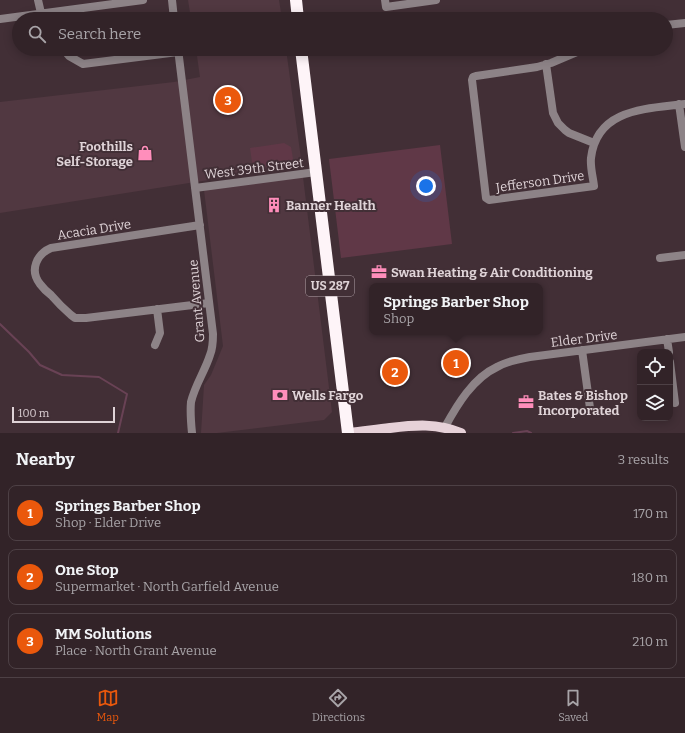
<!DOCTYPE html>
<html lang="en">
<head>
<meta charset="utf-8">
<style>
  :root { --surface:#322328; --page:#3a2b30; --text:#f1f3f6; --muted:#a8a4a8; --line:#4d4045; --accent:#ea580c }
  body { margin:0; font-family:Bitter,serif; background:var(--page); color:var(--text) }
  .controls { position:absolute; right:12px; bottom:12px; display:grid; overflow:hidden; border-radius:8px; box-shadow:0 2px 10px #0003 }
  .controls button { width:36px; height:36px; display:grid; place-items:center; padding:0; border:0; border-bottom:1px solid var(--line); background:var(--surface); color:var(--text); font:20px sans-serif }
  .scale { position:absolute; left:12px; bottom:10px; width:103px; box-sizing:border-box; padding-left:4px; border:2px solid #dfd3d7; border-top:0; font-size:11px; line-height:14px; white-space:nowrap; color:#dfd3d7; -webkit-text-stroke:3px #422f36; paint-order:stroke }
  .you { position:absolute; left:426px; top:186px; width:14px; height:14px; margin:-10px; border:3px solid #fff; border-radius:50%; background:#1a73e8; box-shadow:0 0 0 6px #1a73e833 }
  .badge { display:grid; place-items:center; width:26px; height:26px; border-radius:50%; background:var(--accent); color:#fff; font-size:13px; font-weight:700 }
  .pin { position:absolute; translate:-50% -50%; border:2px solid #fff; box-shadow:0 1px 4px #0006 }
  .popup { position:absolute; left:369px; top:283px; width:174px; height:52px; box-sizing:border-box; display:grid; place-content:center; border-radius:8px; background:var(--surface); filter:drop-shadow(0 1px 3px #0005); font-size:13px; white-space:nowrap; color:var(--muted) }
  .popup b { font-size:15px; color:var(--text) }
  .popup::after { content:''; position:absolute; left:50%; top:100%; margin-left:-8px; border:8px solid transparent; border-top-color:var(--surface) }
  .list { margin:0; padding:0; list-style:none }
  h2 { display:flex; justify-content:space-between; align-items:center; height:52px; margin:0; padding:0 16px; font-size:17px }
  h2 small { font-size:13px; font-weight:400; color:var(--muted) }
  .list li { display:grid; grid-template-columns:26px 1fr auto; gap:12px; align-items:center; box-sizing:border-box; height:56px; margin:0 8px 8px; padding:0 8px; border:1px solid var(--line); border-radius:8px }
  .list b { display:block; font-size:15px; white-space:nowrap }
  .list p { margin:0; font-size:13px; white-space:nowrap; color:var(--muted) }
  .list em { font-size:13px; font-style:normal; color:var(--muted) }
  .icon { flex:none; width:22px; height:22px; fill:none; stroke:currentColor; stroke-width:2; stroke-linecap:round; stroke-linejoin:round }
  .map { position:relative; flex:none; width:685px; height:433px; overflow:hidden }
  .search { position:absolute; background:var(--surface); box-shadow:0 2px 10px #0003; left:12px; right:12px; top:12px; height:44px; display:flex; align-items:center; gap:10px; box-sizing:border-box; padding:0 14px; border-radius:22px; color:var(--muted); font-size:15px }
  .sheet { height:244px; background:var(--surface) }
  nav { display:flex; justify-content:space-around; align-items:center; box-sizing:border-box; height:56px; border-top:1px solid var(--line); background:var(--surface); font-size:11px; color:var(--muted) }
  nav a { display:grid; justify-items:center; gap:2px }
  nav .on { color:var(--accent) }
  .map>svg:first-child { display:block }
  .built { fill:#513841 }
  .green { fill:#603847 }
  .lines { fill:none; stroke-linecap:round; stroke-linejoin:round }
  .stream { stroke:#694255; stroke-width:2 }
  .minor { stroke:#8d8387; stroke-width:8 }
  .major { stroke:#e6d1d8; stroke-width:10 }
  .highway { stroke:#fef4f8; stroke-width:12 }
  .labels { text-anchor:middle; stroke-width:4; stroke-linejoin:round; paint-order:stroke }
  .shield { fill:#422f36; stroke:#b0a2a7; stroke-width:1 }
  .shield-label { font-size:12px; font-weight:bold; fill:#dfd3d7 }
  .poi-label { font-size:13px; font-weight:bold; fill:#dfd3d7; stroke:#422f36; text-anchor:start }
  .street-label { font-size:13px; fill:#dfd3d7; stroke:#422f36 }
</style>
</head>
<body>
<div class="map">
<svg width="685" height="433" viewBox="0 0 685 433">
  <rect width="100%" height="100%" fill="#422f36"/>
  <path class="built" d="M188,0H279L282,19H191Z
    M196,49H286L302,166L189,183L0,213V102L174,82L200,77Z
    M303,177L332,412L324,420L217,433H201L204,385L211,375L223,346L204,190Z"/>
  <path class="green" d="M284,143L291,147L293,159L287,164L253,169L250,148Z
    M440,145L452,244L341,258L329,159Z"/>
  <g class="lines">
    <path class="stream" d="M0,324L29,352L40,365L62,375L99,377L127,394L118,433
      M513,433L527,431L531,433"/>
    <path class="minor" d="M38,0L41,13L44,19
      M172,0L174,19
      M385,0L386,7L436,0
      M0,19L143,0
      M666,25L685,23
      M63,49L69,56L83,64L178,52
      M178,49L213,334C213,341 213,348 210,355C205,371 195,385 191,402C190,412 191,423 192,433
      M584,49L551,63L537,67L476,76L473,77L472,80L486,198L489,200L594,186C593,177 590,167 591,158C597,108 647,109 685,104
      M546,64L553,113L558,123L565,130L569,133L594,143
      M679,104L685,147
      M195,188L316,172
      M200,225L51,248C37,254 29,270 40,284C43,288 47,292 51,295C57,302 64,309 71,315L75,318H86L209,303
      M660,258L685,255
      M667,339L669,352
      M155,345L160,333L157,309
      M582,350L590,408
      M670,362L675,403
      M445,427C457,405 473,378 497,367C507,361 519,359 530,357L685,337"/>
    <path class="major" d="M350,433C363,431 377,430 390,428C415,425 437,423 461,433"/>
    <path class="highway" d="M296,0L298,19
      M301,49L348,433"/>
  </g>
  <defs>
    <symbol id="shop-bare" viewBox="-9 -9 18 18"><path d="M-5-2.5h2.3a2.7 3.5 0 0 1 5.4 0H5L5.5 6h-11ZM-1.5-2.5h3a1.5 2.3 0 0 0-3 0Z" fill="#ff8ebb" stroke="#422f36" stroke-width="2.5" paint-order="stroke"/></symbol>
    <symbol id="building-bare" viewBox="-9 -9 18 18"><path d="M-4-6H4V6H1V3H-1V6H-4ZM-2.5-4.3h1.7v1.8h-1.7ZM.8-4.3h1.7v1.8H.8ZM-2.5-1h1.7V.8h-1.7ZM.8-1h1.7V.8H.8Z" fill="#ff8ebb" stroke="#422f36" stroke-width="2.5" paint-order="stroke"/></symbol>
    <symbol id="office-bare" viewBox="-9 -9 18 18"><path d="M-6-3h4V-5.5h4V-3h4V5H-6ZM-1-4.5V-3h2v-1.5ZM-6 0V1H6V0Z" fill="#ff8ebb" stroke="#422f36" stroke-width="2.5" paint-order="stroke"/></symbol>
    <symbol id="bank-bare" viewBox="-9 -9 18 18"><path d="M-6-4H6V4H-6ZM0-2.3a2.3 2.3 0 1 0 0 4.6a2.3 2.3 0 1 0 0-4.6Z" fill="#ff8ebb" stroke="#422f36" stroke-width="2.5" paint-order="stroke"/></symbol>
  </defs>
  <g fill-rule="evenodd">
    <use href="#shop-bare" x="134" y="142" width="22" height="22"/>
    <use href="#building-bare" x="263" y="194" width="22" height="22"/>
    <use href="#office-bare" x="368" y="261" width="22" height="22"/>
    <use href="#bank-bare" x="269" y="384" width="22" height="22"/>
    <use href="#office-bare" x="515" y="391" width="22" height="22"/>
  </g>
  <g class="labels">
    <rect class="shield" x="306" y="276" width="48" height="20" rx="3"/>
    <g class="shield-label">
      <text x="330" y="290">US 287</text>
    </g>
    <g class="poi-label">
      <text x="133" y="151" text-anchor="end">Foothills<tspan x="133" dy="15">Self-Storage</tspan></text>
      <text x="286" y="210">Banner Health</text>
      <text x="391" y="277">Swan Heating &amp; Air Conditioning</text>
      <text x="292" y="400">Wells Fargo</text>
      <text x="538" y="400">Bates &amp; Bishop<tspan x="538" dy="15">Incorporated</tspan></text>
    </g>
    <g class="street-label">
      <text transform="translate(254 168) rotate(-7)" y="5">West 39th Street</text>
      <text transform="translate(540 181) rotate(-8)" y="5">Jefferson Drive</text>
      <text transform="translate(94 229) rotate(-9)" y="5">Acacia Drive</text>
      <text transform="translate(196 301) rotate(-95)" y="5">Grant Avenue</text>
      <text transform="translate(584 338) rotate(-7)" y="5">Elder Drive</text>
    </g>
  </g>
</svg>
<div class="controls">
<button><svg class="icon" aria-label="locate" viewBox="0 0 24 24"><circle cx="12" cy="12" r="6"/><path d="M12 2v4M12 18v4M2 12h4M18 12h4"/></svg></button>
<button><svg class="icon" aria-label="layers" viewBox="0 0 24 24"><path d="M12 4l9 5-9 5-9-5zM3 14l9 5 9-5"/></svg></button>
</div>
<div class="scale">100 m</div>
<div class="you"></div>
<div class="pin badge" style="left:456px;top:363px">1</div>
<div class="popup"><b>Springs Barber Shop</b>Shop</div>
<div class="pin badge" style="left:395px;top:372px">2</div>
<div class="pin badge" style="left:228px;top:100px">3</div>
<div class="search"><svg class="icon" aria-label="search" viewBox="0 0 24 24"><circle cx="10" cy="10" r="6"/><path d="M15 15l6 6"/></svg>Search here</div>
</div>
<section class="sheet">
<h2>Nearby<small>3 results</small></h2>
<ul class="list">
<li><span class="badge">1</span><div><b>Springs Barber Shop</b><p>Shop · Elder Drive</p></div><em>170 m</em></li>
<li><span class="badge">2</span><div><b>One Stop</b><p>Supermarket · North Garfield Avenue</p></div><em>180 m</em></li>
<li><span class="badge">3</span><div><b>MM Solutions</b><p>Place · North Grant Avenue</p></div><em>210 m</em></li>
</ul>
</section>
<nav>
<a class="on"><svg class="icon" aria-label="map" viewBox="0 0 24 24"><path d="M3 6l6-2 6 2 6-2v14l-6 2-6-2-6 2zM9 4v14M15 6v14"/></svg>Map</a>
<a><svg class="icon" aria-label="directions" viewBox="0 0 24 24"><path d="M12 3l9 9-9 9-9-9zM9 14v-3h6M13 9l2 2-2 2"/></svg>Directions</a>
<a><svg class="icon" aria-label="saved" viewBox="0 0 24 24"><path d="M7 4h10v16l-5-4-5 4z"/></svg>Saved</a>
</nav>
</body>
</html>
